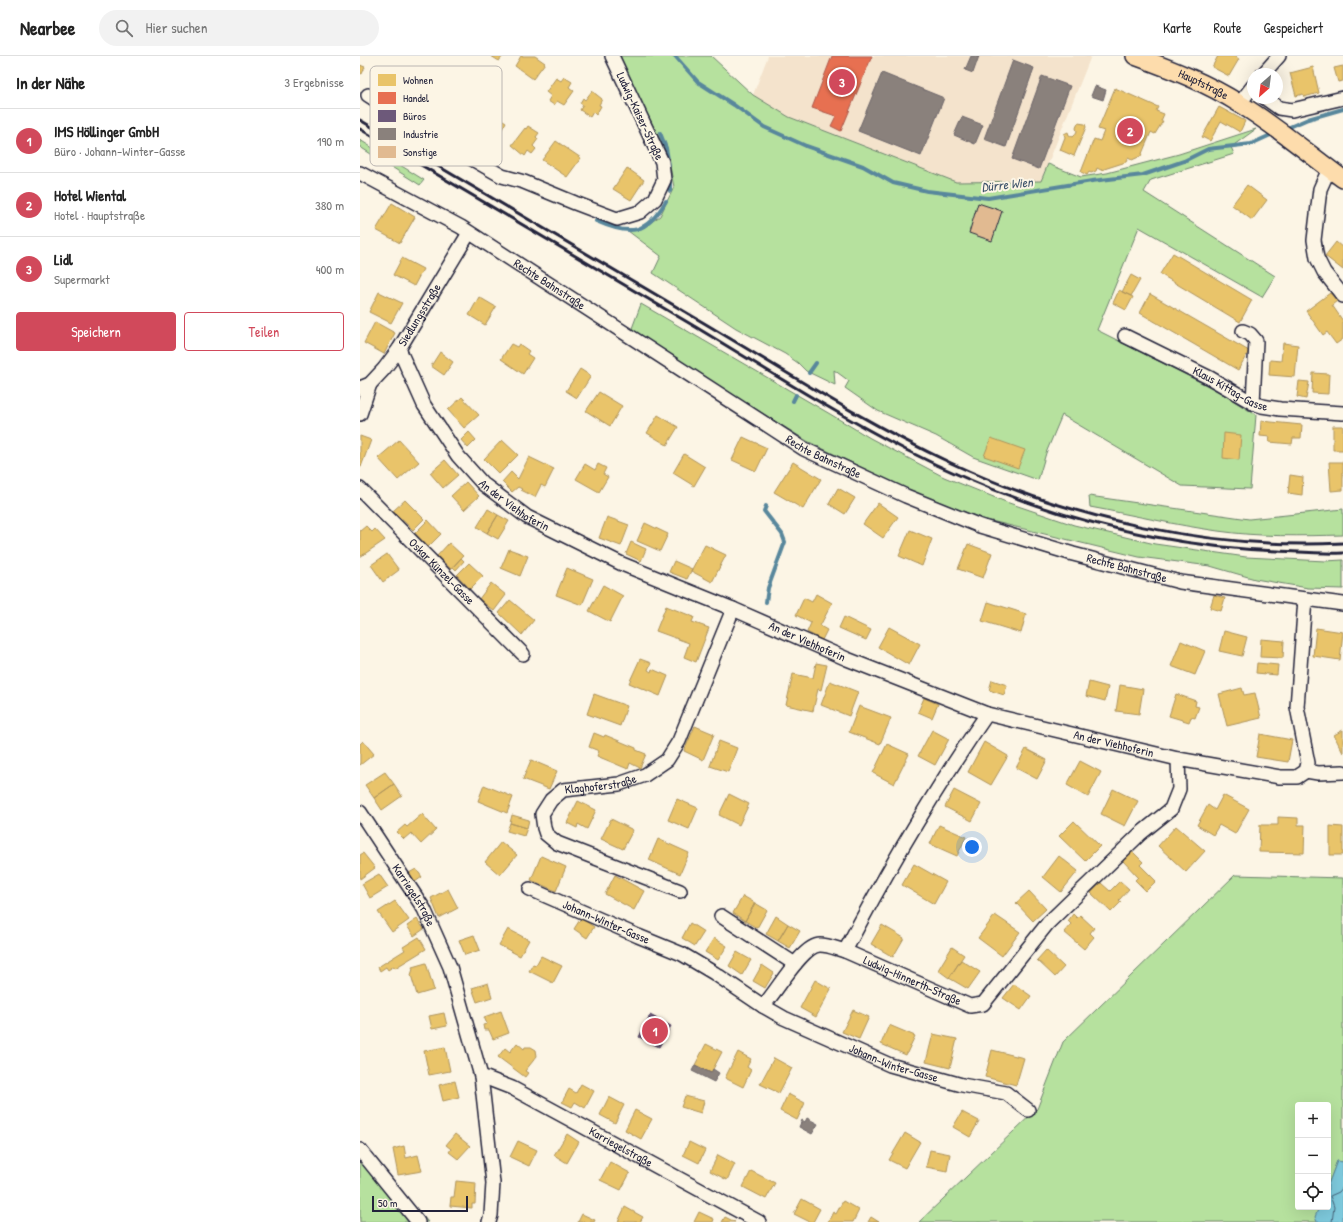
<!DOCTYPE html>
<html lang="de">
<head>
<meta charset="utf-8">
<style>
  :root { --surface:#fff; --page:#f2f2f2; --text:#222; --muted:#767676; --line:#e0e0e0; --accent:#d1495b }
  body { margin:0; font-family:"Patrick Hand",sans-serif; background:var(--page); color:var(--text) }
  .controls { position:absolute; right:12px; bottom:12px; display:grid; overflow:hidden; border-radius:4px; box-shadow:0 4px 16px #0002 }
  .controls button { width:36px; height:36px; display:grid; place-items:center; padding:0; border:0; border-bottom:1px solid var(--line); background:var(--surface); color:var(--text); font:20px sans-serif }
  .compass { position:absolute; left:887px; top:12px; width:36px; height:36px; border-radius:50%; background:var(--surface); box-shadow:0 4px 16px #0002; rotate:208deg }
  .scale { position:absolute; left:12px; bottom:10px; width:96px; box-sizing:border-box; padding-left:4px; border:2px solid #22223b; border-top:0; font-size:11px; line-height:14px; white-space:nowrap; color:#22223b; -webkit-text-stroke:3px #fcf5e5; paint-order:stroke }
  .you { position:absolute; left:612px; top:791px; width:14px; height:14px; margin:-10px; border:3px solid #fff; border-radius:50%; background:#1a73e8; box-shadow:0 0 0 6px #1a73e833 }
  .badge { display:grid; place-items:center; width:26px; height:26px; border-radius:50%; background:var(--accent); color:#fff; font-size:13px; font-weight:700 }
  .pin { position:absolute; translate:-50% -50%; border:2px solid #fff; box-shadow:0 1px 4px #0006 }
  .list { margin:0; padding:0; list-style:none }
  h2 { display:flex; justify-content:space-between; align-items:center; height:52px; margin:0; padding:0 16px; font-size:17px }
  h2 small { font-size:13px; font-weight:400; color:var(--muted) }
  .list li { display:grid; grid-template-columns:26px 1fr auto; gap:12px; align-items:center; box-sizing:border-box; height:64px; padding:0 16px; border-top:1px solid var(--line) }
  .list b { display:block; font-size:15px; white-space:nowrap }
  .list p { margin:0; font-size:13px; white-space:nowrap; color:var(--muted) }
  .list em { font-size:13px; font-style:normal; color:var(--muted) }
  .actions { display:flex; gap:8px; padding:12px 16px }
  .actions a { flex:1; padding:9px 0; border:1px solid var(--accent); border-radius:4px; text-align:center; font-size:14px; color:var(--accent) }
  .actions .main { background:var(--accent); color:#fff }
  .icon { flex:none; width:22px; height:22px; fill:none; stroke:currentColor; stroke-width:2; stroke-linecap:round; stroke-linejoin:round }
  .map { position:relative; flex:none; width:983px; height:1166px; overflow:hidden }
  header { display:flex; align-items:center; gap:24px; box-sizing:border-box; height:56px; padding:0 20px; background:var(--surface); border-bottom:1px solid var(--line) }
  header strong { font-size:19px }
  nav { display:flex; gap:22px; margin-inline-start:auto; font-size:14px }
  .search { width:280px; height:36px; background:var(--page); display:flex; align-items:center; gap:10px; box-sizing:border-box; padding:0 14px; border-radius:22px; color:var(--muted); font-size:15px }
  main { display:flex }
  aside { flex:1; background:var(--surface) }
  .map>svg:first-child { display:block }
  .built { fill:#f4e3cc }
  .green { fill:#b6e19e; stroke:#6c826c }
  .water { fill:#7ecadd; stroke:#59879c }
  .homes { fill:#e9c46a; stroke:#ad935c }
  .shops { fill:#e76f51; stroke:#ac584a }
  .offices { fill:#6d597a; stroke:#564867 }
  .industry { fill:#8a817c; stroke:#6b6468 }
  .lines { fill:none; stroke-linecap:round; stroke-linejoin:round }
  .shore { stroke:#47657c; stroke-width:1 }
  .stream { stroke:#59879c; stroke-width:4 }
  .building { fill:#e1ba91; stroke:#22223b }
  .minor-casing { stroke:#22223b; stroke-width:16 }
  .major-casing { stroke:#22223b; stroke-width:20 }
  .minor { stroke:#fcf5e5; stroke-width:13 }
  .major { stroke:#fddcac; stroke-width:17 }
  .rail { stroke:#22223b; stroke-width:3 }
  .labels { text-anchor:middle; stroke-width:4; stroke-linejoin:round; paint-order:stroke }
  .street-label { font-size:12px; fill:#22223b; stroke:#fcf5e5 }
  .water-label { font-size:13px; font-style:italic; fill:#3e546c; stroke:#fcf5e5 }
  .key { fill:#fcf5e5; stroke:#bbb6b2; stroke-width:1 }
  .key-label { font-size:11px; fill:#22223b }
</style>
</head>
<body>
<header>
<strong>Nearbee</strong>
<div class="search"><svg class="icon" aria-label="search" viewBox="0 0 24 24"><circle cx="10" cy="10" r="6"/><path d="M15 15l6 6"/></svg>Hier suchen</div>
<nav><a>Karte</a><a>Route</a><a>Gespeichert</a></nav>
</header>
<main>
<aside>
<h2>In der Nähe<small>3 Ergebnisse</small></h2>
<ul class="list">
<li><span class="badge">1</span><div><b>IMS Höllinger GmbH</b><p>Büro · Johann-Winter-Gasse</p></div><em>190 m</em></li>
<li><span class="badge">2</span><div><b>Hotel Wiental</b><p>Hotel · Hauptstraße</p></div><em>380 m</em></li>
<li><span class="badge">3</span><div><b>Lidl</b><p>Supermarkt</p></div><em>400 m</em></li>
</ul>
<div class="actions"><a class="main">Speichern</a><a>Teilen</a></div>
</aside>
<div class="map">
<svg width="983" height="1166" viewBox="0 0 983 1166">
  <rect width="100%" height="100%" fill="#fcf5e5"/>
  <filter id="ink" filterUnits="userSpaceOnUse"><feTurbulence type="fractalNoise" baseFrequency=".025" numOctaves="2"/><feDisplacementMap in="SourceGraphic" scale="8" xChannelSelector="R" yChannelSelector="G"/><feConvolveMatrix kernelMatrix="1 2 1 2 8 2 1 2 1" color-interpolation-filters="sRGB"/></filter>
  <g filter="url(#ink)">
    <path class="built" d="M408,0H731L681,125L596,126L429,61L393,39Z"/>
    <path class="green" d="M258,0H351L393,39L429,61L596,126L681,125L688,108L721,121L747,117L819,98L896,73L871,91L874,98L791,124L784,136L915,220L902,241L779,171L737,274L858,335L896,359L890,433L822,430L702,359L686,397L678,424L613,401L576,380L518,355L485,332L489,325L474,314L475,329L446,315L438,307L425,298L376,272L293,217L301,200L268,175L287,169L300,160L314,131L308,100Z
      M0,84L64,124L60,129L0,91Z
      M281,248L470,358L510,382L584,421L646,446L714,469L795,488L886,501L965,505L983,504V533L948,532L895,523L850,510L779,501L623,463L546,433L447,385L271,275Z
      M729,440L889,463L983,453V479C942,480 899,481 858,475C815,469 773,459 730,451Z
      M875,819L983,822V1106L977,1105L968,1129V1049H938V1151H959L956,1161L957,1166H559L677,1053L703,986Z
      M0,1087L68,1166H0Z"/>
    <path class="water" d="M977,1105L983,1106V1166H957L955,1161L959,1151H968V1129Z"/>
    <path class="homes" d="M131,0H143L139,5Z
      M161,0H175L185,7L173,23L155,10Z
      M858,0H874L879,3L869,20L852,11Z
      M0,9L5,11L2,18L0,17Z
      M983,10V25L978,26L974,12Z
      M953,11L959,37L944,41L943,38L936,40L930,17Z
      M204,21L212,26L209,31L214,35L204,49L197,45L194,49L188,45L191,40L186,36L196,22L201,25Z
      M755,32L798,51L796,55L804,58L801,65H803L795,78L791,76L781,100L772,104L768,102L766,106L741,114L737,112L736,115L731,117L729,116L727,119L721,116L734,83L740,85L744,75L738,73Z
      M232,35L242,43L239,49L241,50L236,59L233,56L230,61L220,54L223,49L220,47L223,42L225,44Z
      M859,51L885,65L880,76L861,65L850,85L842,81Z
      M135,59L146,66L134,87L122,80Z
      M718,67L725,68L726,71L714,100L700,94L705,81L704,78L708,76L709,79L713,81L715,79L717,75L716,72Z
      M168,70L179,77L176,81L178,83L173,90L176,93L172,98L168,95L165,100L152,89L165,72L166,73Z
      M196,85L221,102L207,121L182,104Z
      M267,112L284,124L271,144L253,133Z
      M887,129L907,144L892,164L872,149Z
      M32,147L55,161L40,187L16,174Z
      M976,186L983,192V214L965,200Z
      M813,197L892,244L880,266L800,218Z
      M42,202L63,213L54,230L33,219Z
      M771,219L780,224L771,240L762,236Z
      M759,234L773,241L766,254L753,247Z
      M19,236L42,247L31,267L9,256Z
      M970,237L977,245L972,249L983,265V283L976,288L967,276L963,279L946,255Z
      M790,238L889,295L878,314L780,257Z
      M119,241L136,251L125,269L109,259Z
      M15,266L35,277L24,298L4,287Z
      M923,287L938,289L935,321L909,319L910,304L921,305Z
      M151,288L157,291L159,288L169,295L167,298L173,302L163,318L141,303Z
      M80,296L93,306L84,319L71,310Z
      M220,313L231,320L217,342L206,335Z
      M953,317L969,318L968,338L952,337Z
      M939,325L949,326L946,343L937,341Z
      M239,336L262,350L250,370L226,355Z
      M102,341L119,359L104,372L88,354Z
      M298,359L318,371L307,389L287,377Z
      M901,365L942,369L941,382H933L932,388L909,386L910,381L900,380Z
      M973,370H983V394H973Z
      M109,376L116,384L108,392L101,384Z
      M864,377L881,379L879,404L863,402Z
      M0,380L11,384L1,411H0Z
      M383,381L407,392L396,415L372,404Z
      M631,382L665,394L658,412L624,400Z
      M39,384L59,406L38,424L18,402Z
      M142,384L158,399L139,418L124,403Z
      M324,398L345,411L334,430L313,417Z
      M169,401L194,413L185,431L181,429L175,441L161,434L162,433L158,431L152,436L142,426L151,416L158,423Z
      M85,404L98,419L83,432L70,417Z
      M433,406L461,423L443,453L414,436Z
      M969,406H983V434L971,435Z
      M225,408L235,414L238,408L246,412L243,418L248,421L239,436L216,423Z
      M930,419L943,421L942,439L928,437Z
      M106,426L119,440L104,454L91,440Z
      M478,432L495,442L485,458L469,448Z
      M45,444L64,463L53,474L33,455Z
      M518,447L538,461L523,482L503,468Z
      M128,453L138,459L127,477L117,471Z
      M138,459L149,465L138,483L127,477Z
      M247,461L269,469L261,490L239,482Z
      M68,464L81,478L68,491L55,477Z
      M285,467L308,478L300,495L277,485Z
      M6,470L12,476L15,473L25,484L0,501V475Z
      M550,474L572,483L562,510L539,500Z
      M271,486L286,493L281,505L266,498Z
      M89,487L103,500L91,513L77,500Z
      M608,488L632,497L623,522L598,513Z
      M345,489L366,499L352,526L331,515Z
      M149,493L168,500L160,520L141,512Z
      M27,498L39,514L23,526L11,509Z
      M101,502L104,505L96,514L93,511Z
      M314,505L332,513L327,523L309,516Z
      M109,507L123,520L110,533L97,519Z
      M207,512L233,523L222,549L196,539Z
      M131,527L146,539L134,555L119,543Z
      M243,529L263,540L250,566L229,555Z
      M456,538L472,547L460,570L467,574L462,584L447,576L451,567L436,559L444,542L452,546Z
      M854,539L865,542L861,555L850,552Z
      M150,544L174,564L162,579L139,557Z
      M628,546L666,558L661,577L622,565Z
      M306,550L334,561L332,566L349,572L336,606L324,601L329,587L296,575Z
      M484,561L511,574L506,584L479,572Z
      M529,571L560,588L549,609L518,591Z
      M956,572L983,576L980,604L953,600Z
      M864,575L887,581L882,600L859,595Z
      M901,583L924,585L923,602L900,601Z
      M821,585L845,595L835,619L811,610Z
      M280,603L291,607L288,614L291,616L292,613L308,620L300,640L269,627Z
      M456,607L467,609L461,634L458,633L453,655L426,649L433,618L453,622Z
      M897,607L918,609L917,619L896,617Z
      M632,624L647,629L644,639L629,634Z
      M470,625L498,636L489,660L461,649Z
      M729,626L748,631L745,645L726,640Z
      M760,629L783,633L779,658L756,655Z
      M882,632L884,639L895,637L901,662L867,670L859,638Z
      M234,638L267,650L260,670L227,658Z
      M816,638L836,645L835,650L839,651L835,662L831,661L829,666L809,660Z
      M564,642L578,648L572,662L558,656Z
      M499,650L531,662L520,688L489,676Z
      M335,670L354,678L343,704L324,695Z
      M572,674L589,683L575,709L558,700Z
      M983,674V697L974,679Z
      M234,677L244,681L245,679L276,692V694L286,698L280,712L270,707L268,713L237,700L239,695L229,691Z
      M900,678L932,684L928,706L896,701Z
      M3,685L14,698L0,709V688Z
      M359,685L377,692L368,716L350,710Z
      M624,686L648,700L631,729L608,716Z
      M527,688L549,698L534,728L513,717Z
      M666,693L687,704L677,723L656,712Z
      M171,704L197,715L189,733L163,723Z
      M720,705L741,716L728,741L707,729Z
      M25,716L34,728L14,742L5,729Z
      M34,728L42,740L22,754L14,742Z
      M124,729L153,741L147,757L118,745Z
      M753,733L778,745L765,770L741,758Z
      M594,734L621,748L612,765L585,751Z
      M369,738L389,748L379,769L359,759Z
      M863,739L889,753L875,778L859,769L853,779L837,769L848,749L855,754Z
      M317,743L338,752L329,773L308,764Z
      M218,745L236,754L227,773L218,768L217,772L207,767Z
      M62,758L76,774L61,788L51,777L44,783L37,776L45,769L47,771Z
      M152,759L169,764L167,772L150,767Z
      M918,761L938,762V769H945L944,797L899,796L900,769H918Z
      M251,763L273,774L263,793L241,783Z
      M714,765L740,790L725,805L699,780Z
      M150,767L167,772L164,780L147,775Z
      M579,769L606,781L597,800L570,788Z
      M816,770L845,795L826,816L798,790Z
      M970,770L983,771V799H970Z
      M298,783L329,797L320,818L289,804Z
      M141,786L157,799L140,819L125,806Z
      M772,795L783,806L780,809L796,825L786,835L775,824L778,821L763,805Z
      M3,797L15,812L0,823V799Z
      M181,800L206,811L196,835L171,824Z
      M699,800L718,815L701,836L683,821Z
      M554,808L586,826L574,848L542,829Z
      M56,813L62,821L55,826L49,817Z
      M19,818L28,831L10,842L2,828Z
      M255,819L284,835L274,854L245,838Z
      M760,825L769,833L759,844L761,846L751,856L731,837L741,827L750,835Z
      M88,833L98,852L79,862L71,842Z
      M669,835L686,853L673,865L656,847Z
      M383,840L395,847L385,865L373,857Z
      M35,845L49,864L32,876L18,856Z
      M395,847L407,854L397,872L385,865Z
      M713,858L717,862L720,859L734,872L730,877L734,881L724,893L704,876L711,868L708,865Z
      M635,859L660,876L642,900L618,882Z
      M416,860L428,868L418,885L406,878Z
      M221,862L234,871L227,882L214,873Z
      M57,863L64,873L54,880L47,870Z
      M330,867L344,876L335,890L322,882Z
      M428,868L440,875L430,892L418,885Z
      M522,869L544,882L533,901L511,888Z
      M148,873L169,884L160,900L139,889Z
      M114,879L120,894L105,899L99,884Z
      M59,881L66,893L35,912L34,910L28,914L26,911L20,915L18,911L45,894L43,891Z
      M354,882L367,890L358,904L345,896Z
      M592,891L604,899L589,922L578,914Z
      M686,894L704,911L695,921L677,904Z
      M377,896L391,904L382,919L369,910Z
      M181,900L202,910L193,927L169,915L173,908L176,909Z
      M601,904L620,916L608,933L589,922Z
      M66,907L74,934L57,939L51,919L53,913L52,911Z
      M402,909L414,917L405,932L393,925Z
      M455,924L471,933L456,961L440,952Z
      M128,927L132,941L117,946L112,932Z
      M654,928L671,940L661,954L643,942Z
      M493,954L509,961L499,983L482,976Z
      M141,955L149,977L133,983L129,974H124L123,969L127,968L124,961Z
      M84,957L87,970L72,973L69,960Z
      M529,969L555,980L546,999L521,988Z
      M573,978L597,983L590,1012L566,1006Z
      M157,987L164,993L165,991H171L176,994L177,1000L165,1015L168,1017L165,1021L138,1001L145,992L150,996Z
      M346,988L362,996L351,1017L335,1009Z
      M85,991L90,1015L69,1019L64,995Z
      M632,994L664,1002L656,1029L625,1021Z
      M378,996L391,1003L387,1011L391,1014L383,1031L365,1022Z
      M414,1002L432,1012L419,1037L400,1028Z
      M95,1025L99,1041L83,1045L79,1029Z
      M221,1028L234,1035L225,1052L215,1046L212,1051L202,1046L209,1033L216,1037Z
      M428,1038L445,1047L437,1064L420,1055Z
      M325,1040L344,1045L341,1057L321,1051Z
      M249,1041L264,1049L255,1067L240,1059Z
      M275,1054L292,1063L281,1083L265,1074Z
      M602,1056L619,1065L610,1081L593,1071Z
      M545,1077L560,1086L545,1112L529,1104Z
      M95,1078L110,1090L98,1103L89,1096L91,1093L86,1089Z
      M207,1078L219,1086L207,1107L194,1099Z
      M158,1085L177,1094L169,1110L150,1101Z
      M329,1086L345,1094L339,1107L323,1099Z
      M44,1090L46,1102L58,1099L62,1115L38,1119L33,1093Z
      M570,1094L590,1098L587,1115L566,1111Z
      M358,1099L375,1108L367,1124L350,1115Z
      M250,1106L270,1117L261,1134L240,1124Z
      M391,1115L415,1127L406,1143L383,1131Z
      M96,1125L116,1127L115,1148H112V1152L90,1150L91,1141H94Z
      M442,1143L460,1153L453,1166H450L434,1158Z
      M483,1145L499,1154L493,1166H468L473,1156L476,1158Z
      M265,1151L283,1161L280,1166H258Z
      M339,1156L354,1163L353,1166H334Z
      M222,1158L235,1164L234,1166H218Z
      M365,1161L375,1166H362Z
      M511,1161L519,1166H508Z"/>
    <path class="shops" d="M472,0H512L481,75L471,70L476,60L452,52Z"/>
    <path class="offices" d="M290,959L311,970L299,991L279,981Z"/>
    <path class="industry" d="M611,0H619L613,17L605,14Z
      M653,4L674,12L646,91L624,83Z
      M522,17L584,42L561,100L498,75Z
      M682,20L710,30L679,113L652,103Z
      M735,30L746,34L743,44L731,40Z
      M602,61L623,69L615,88L594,79Z
      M335,1009L351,1017L353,1013L359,1017L354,1026L332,1015Z
      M447,1062L458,1068L452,1078L439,1071L442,1064L445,1066Z"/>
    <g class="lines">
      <path class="shore" d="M972,1166L974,1151L970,1140L979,1136L983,1131"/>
      <path class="stream" d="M315,0L338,26L374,49L404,71L446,90L503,110L533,127L567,135L628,142L732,125L783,119L824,105L848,93L891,88L915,77
        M925,73L948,63L983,53
        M300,77L306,92L309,109
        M310,135V122
        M236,165C270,180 286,179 306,145
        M449,317L456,307
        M433,345L436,339
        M406,546L408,532L425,486L422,478L404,455L406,450"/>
    </g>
    <path class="building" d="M618,147L642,155L632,185L609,177Z"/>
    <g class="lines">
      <defs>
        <g id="minor">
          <path d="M903,18L919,0"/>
          <path d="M8,39L67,77L142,120L164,126L215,147L257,163L280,156L295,143L304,124L302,106L252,0"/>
          <path d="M905,42L919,52L932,54L983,42"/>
          <path d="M880,47L893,30"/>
          <path d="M969,113L960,133L954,184L957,202L964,216L983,240"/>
          <path id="s1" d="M0,117L101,171L444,393L546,440L620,470L713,498L820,526L983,548"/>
          <path d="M883,275L890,278L896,285L893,347"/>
          <path id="s2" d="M765,280L850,322L893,347L902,350L920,353L983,357"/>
          <path id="s3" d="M39,293L64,349L98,400L123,428L167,461L262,508L373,553L487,603L627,658L818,703L920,721H937L946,715L948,707L937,651L945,543"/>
          <path id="s4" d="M0,332L10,328L24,313L39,293L109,177"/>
          <path d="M0,358L10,328"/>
          <path id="s5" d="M0,433L163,598"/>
          <path id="s6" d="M627,658C574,734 528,813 485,895L610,950L623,948L688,867L780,778L811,753L819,733L818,703"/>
          <path d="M946,715L958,717L983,716"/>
          <path id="s7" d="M0,756L64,853L90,911L121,1020L133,1127L131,1159L129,1166"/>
          <path id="s8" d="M170,833L278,880L322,898L354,917L403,950C416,937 442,889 460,889C469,889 477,893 485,895"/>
          <path id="s9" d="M320,835L197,787L186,778L184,772L182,758L191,744L203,734L259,728L285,719L307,704L319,685L373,553"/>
          <path d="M361,860L435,908"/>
          <path id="s10" d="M403,950L424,962L530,1009L602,1029L646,1037L668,1054"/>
          <path id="s11" d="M121,1020L152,1032L399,1166"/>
          <path d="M0,1094L58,1166"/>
        </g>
        <g id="major">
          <path id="s12" d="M775,0C811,13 847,27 880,48C916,70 949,98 983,123"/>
        </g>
      </defs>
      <use href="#minor" class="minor-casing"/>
      <use href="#major" class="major-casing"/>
      <use href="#minor" class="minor"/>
      <use href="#major" class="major"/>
      <path class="rail" d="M0,64C113,130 226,197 339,264C422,313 503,366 591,407C711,463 849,494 983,487
        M0,73C112,138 223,204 334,270C404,312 474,357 546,394C662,453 787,490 918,495C939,496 961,498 983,497"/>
    </g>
  </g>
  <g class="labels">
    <g class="street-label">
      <text dy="4" stroke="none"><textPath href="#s12" startOffset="74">Hauptstraße</textPath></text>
      <text transform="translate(280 60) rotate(65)" y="4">Ludwig-Kaiser-Straße</text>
      <text dy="4" stroke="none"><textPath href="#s1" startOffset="220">Rechte Bahnstraße</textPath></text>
      <text dy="4" stroke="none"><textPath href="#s4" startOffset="96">Siedlungsstraße</textPath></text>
      <text dy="4" stroke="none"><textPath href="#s2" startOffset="118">Klaus Kittag-Gasse</textPath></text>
      <text dy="4" stroke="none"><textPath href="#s1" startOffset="544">Rechte Bahnstraße</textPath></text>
      <text dy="4" stroke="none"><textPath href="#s3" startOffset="198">An der Viehhoferin</textPath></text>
      <text dy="4" stroke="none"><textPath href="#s1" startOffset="868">Rechte Bahnstraße</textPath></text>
      <text dy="4" stroke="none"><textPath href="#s5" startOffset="116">Oskar Künzel-Gasse</textPath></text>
      <text dy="4" stroke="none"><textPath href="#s3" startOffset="522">An der Viehhoferin</textPath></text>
      <text dy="4" stroke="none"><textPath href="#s3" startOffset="846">An der Viehhoferin</textPath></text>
      <text dy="4" stroke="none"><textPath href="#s9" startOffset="237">Klaghoferstraße</textPath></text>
      <text dy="4" stroke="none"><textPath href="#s7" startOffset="99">Karriegelstraße</textPath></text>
      <text dy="4" stroke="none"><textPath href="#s8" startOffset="83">Johann-Winter-Gasse</textPath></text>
      <text dy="4" stroke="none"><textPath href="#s6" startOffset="350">Ludwig-Hinnerth-Straße</textPath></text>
      <text dy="4" stroke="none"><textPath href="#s10" startOffset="143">Johann-Winter-Gasse</textPath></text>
      <text dy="4" stroke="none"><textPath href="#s11" startOffset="157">Karriegelstraße</textPath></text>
    </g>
    <g class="water-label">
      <text transform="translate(647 128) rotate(-6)" y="5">Dürre Wien</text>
    </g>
  </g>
  <rect x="10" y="10" width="132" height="100" rx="6" class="key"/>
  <rect x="18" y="18" width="18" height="12" fill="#e9c46a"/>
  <rect x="18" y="36" width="18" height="12" fill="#e76f51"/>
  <rect x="18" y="54" width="18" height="12" fill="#6d597a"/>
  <rect x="18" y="72" width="18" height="12" fill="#8a817c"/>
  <rect x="18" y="90" width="18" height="12" fill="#e1ba91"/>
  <g class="key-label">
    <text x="43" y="28">Wohnen</text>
    <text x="43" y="46">Handel</text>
    <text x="43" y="64">Büros</text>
    <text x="43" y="82">Industrie</text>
    <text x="43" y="100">Sonstige</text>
  </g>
</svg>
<div class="controls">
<button>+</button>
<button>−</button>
<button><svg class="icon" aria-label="locate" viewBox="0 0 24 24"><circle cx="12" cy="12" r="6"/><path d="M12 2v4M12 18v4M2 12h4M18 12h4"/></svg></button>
</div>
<svg class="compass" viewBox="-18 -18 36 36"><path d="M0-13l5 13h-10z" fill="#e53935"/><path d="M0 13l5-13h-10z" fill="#767676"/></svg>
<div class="scale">50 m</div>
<div class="you"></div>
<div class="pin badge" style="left:295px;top:975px">1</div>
<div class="pin badge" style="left:770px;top:75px">2</div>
<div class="pin badge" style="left:482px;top:26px">3</div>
</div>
</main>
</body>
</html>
